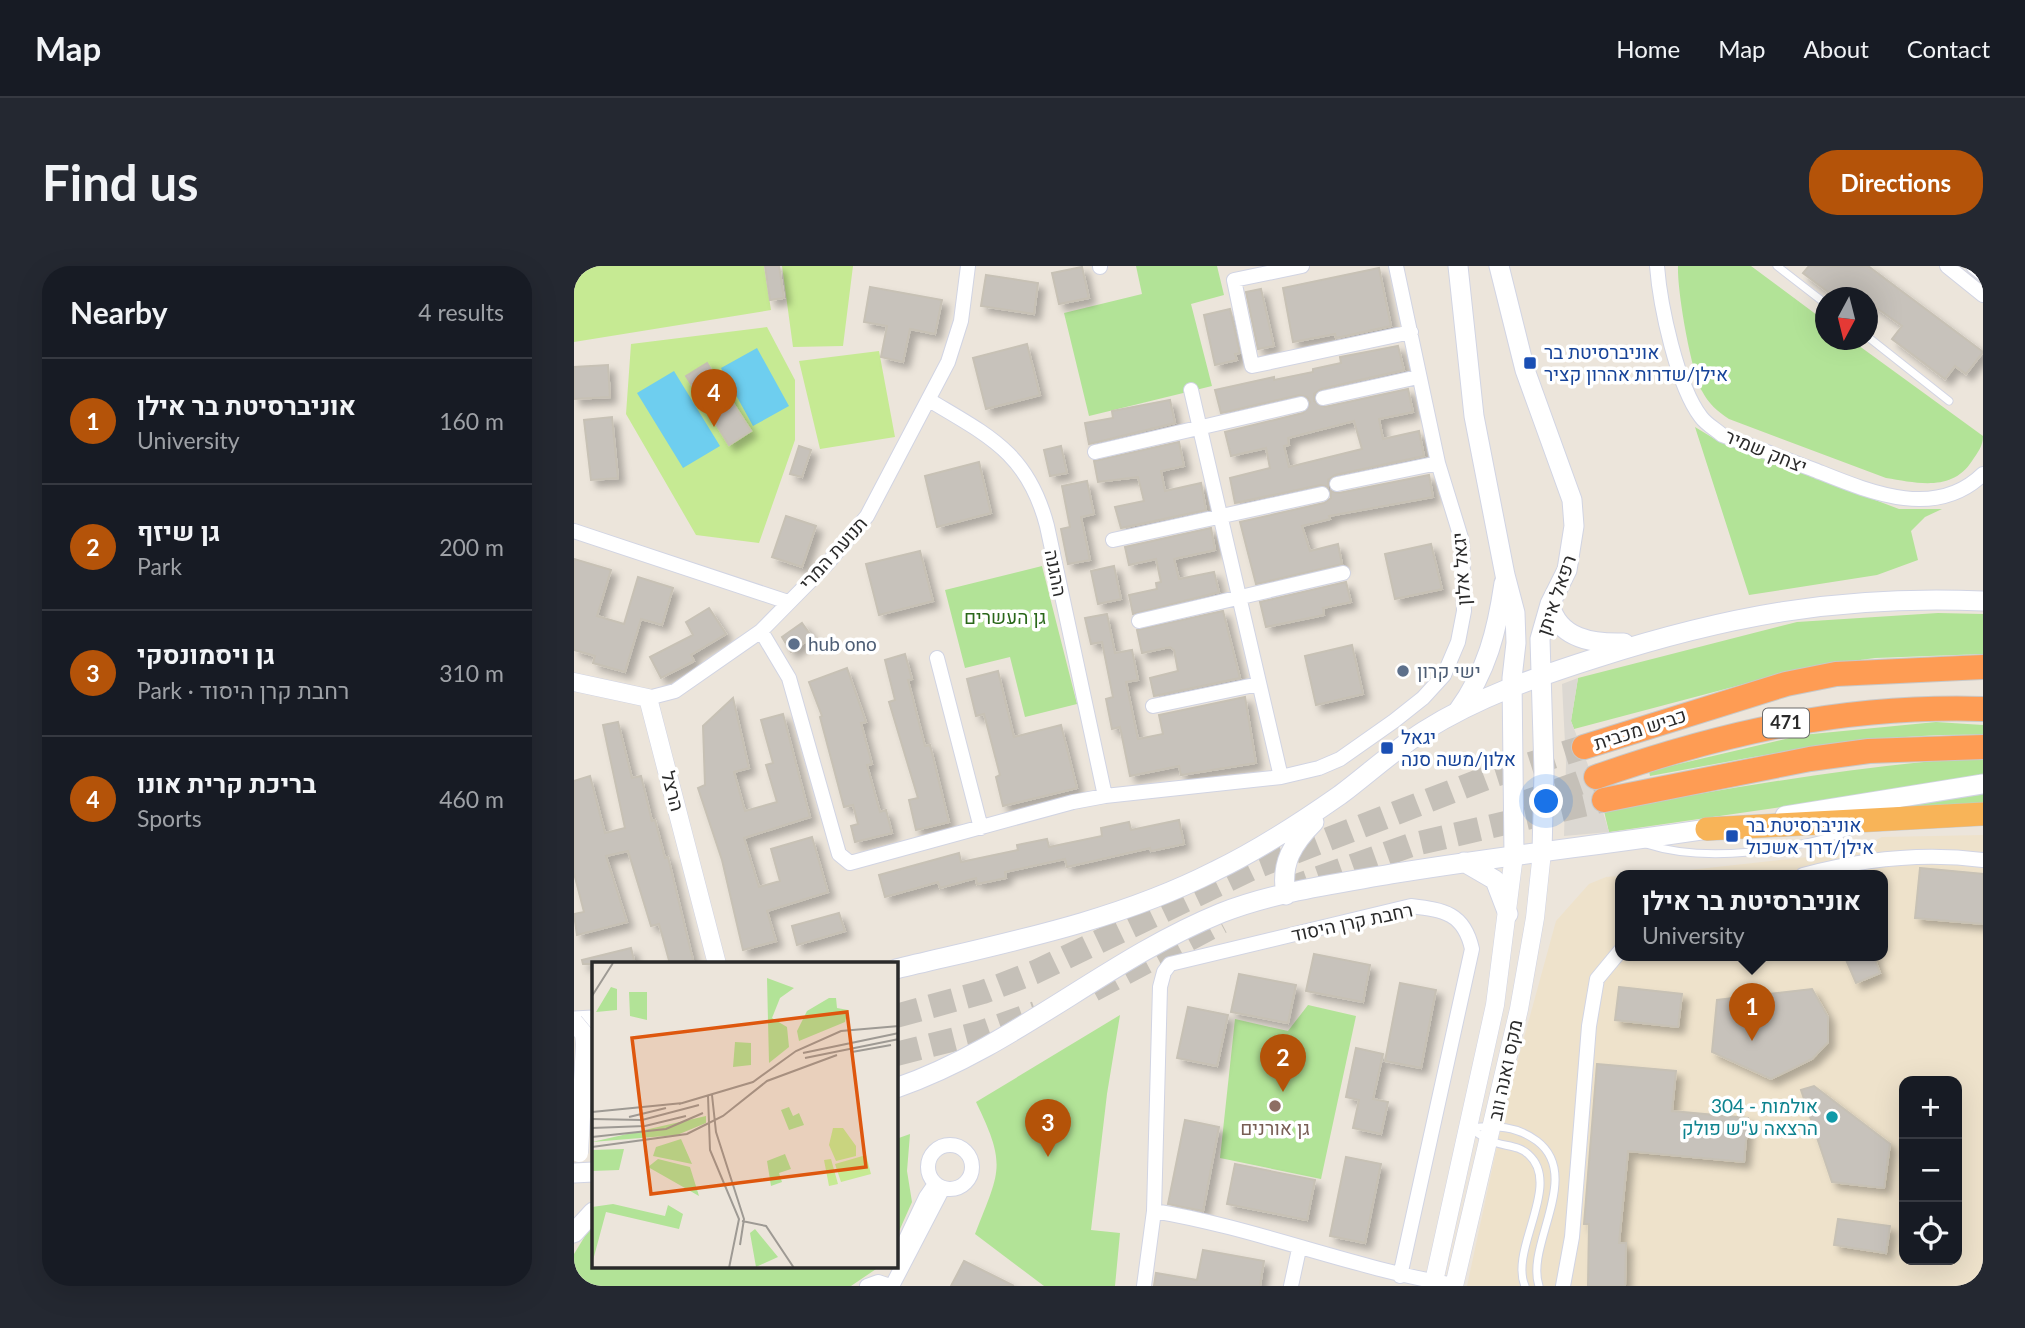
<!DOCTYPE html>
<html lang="en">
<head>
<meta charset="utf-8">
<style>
  :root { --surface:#171b24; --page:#242831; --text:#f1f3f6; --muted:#9ea1a6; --line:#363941; --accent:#b45309 }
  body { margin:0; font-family:Lato,Heebo,sans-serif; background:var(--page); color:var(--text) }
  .controls { position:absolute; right:21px; bottom:21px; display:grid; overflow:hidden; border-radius:14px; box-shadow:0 7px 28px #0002 }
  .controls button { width:63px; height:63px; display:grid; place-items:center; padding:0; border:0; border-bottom:2px solid var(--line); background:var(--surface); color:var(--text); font:35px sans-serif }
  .compass { position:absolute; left:1241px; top:21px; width:63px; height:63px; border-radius:50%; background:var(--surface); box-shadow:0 7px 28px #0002; rotate:187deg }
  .you { position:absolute; left:973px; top:536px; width:24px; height:24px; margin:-18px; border:5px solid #fff; border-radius:50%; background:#1a73e8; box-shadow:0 0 0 10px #1a73e833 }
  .badge { display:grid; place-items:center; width:46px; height:46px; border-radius:50%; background:var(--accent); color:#fff; font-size:23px; font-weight:700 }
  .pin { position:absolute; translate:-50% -58px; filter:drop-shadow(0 2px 4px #0008) }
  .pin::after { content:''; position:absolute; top:37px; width:24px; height:21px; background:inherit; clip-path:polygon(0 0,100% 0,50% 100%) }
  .popup { position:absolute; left:1041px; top:604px; width:273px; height:91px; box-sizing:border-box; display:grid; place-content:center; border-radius:14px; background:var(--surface); filter:drop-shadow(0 2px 5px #0005); font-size:23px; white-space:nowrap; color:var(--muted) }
  .popup b { font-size:26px; color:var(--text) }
  .popup::after { content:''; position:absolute; left:50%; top:100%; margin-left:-14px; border:14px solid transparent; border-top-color:var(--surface) }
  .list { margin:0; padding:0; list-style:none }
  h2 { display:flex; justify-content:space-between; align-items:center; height:91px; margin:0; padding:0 28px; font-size:30px }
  h2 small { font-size:23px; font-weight:400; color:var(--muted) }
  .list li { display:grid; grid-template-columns:46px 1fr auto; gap:21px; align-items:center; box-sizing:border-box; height:126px; padding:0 28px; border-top:2px solid var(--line) }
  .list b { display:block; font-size:26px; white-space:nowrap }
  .list p { margin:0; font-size:23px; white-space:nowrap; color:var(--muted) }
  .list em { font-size:23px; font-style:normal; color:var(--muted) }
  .icon { flex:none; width:38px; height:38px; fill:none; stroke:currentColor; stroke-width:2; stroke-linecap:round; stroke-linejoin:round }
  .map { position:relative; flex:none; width:1409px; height:1020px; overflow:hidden; border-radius:28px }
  header { display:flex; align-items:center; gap:42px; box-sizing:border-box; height:98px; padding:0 35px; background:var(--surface); border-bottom:2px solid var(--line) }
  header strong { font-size:33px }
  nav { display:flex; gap:38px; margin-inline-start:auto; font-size:24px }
  .intro { display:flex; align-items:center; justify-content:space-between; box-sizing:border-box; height:168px; padding:0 42px }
  h1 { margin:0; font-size:49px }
  .button { padding:18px 32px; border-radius:28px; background:var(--accent); color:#fff; font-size:24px; font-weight:700 }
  main { display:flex; gap:42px; padding:0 42px }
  aside { flex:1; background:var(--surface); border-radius:28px; box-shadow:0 7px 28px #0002 }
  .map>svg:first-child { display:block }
  .education { fill:#eee2cb; fill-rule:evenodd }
  .green { fill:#b2e397 }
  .pitch { fill:#c6ea93 }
  .plaza { fill:#dcd8d2 }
  .water { fill:#6eceef }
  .building { fill:#c7c2bb; stroke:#c7c1b5; stroke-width:2; fill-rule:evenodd; filter:url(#shadow) }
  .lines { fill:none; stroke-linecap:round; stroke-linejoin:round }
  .motorway-tunnel { stroke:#c5c0b8; stroke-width:24; stroke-dasharray:24 12; stroke-linecap:butt }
  .service-casing { stroke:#d1d4e3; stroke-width:9 }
  .minor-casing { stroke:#d1d4e3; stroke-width:16 }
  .tertiary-casing { stroke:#d1d4e3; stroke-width:19 }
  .secondary-casing { stroke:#d1d4e3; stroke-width:21 }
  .trunk-casing { stroke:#c8c8c8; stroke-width:24 }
  .motorway-casing { stroke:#c8c8c8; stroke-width:26 }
  .service { stroke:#fff; stroke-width:7 }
  .minor { stroke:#fff; stroke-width:14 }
  .tertiary { stroke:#fff; stroke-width:18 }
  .secondary { stroke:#fff; stroke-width:19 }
  .trunk { stroke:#f8b458; stroke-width:23 }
  .motorway { stroke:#fe9c54; stroke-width:24 }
  .tertiary-bridge-casing { stroke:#d1d4e3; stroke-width:19; stroke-linecap:butt }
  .tertiary-bridge { stroke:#fff; stroke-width:18 }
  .transit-dot { fill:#1a4fb4; stroke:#fff; stroke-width:2.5 }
  .service-dot { fill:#5c6f8a; stroke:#fff; stroke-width:2.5 }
  .education-dot { fill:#8d6e63; stroke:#fff; stroke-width:2.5 }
  .culture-dot { fill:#0f9aa8; stroke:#fff; stroke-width:2.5 }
  .labels { text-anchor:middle; stroke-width:7; stroke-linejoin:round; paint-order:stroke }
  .shield { fill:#fff; stroke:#6a6a6a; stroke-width:2 }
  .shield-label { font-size:18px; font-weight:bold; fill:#2a2a2a }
  .transit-label { font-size:19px; fill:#164399; stroke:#fff; text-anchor:start }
  .street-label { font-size:19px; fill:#2a2a2a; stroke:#fff }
  .park-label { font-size:19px; fill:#2a671a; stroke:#fff }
  .service-label { font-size:19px; fill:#4e5e75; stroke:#fff; text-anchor:start }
  .culture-label { font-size:19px; fill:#0d838f; stroke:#fff; text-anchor:end }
  .education-label { font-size:19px; fill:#785e54; stroke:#fff }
  .inset-road { fill:none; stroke:#9e9a94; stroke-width:2 }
  .view { fill:#de570e; fill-opacity:0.15; stroke:#de570e; stroke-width:3.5 }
  .inset-edge { fill:none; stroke:#2a2a2a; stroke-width:3.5 }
</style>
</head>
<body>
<header>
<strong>Map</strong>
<nav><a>Home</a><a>Map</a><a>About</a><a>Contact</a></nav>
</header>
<div class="intro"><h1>Find us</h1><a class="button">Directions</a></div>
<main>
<aside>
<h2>Nearby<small>4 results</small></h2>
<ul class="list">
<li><span class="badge">1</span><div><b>אוניברסיטת בר אילן</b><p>University</p></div><em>160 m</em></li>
<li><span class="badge">2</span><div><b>גן שיזף</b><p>Park</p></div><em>200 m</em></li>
<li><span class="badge">3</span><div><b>גן ויסמונסקי</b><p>Park · רחבת קרן היסוד</p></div><em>310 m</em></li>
<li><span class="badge">4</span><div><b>בריכת קרית אונו</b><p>Sports</p></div><em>460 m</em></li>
</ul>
</aside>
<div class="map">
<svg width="1409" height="1020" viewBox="0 0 1409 1020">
  <defs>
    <filter id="shadow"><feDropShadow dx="6" dy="6" stdDeviation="3.5" flood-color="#0004"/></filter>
  </defs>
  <rect width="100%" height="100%" fill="#ece5db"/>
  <path class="education" d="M1409,569V1020H893L933,834L982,655L1015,618L1032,611L1047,610V689H1309V609H1070L1280,586L1308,571ZM1330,815H1383V994H1330Z"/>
  <path class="green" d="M562,0H643L650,29L617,38L638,120L515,150L490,47L568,28Z
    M1104,0H1177L1251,55L1252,74H1277L1409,170C1409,180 1404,186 1398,195C1378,226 1343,217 1312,212L1155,153C1144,146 1134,137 1128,125C1117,105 1103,24 1104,0Z
    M1121,161L1144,175L1325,243H1368L1351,251L1337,265L1344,294L1303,309L1175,329Z
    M468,300L503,438L451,451L436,391L391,402L371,324Z
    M1364,347L1409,348V388L1301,392L1234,401L1000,463L997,455L1004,412L1223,356Z
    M1362,456L1409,459V469C1297,466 1186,490 1076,510L1075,505L1228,469Z
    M1379,493H1409V512L1035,566L1030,545C1147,523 1261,504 1379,493Z
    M1409,525V541L1298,542Z
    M734,739L782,750L747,913L646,892L661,753L714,765Z
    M546,749L533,828L517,964L546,967L541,1020H470L401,968C426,904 433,900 402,836Z
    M336,868L333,905L338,936L322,972V873Z
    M19,957V1001H305L277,1020H0V988Z"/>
  <path class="pitch" d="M0,0H190L197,44L0,76Z
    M208,0H279L269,80L219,81Z
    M193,61L221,114V174L185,277L122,269L52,148L57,78Z
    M305,85L321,171L246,183L225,95Z"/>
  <path class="plaza" d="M1004,412L997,455L1019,512L1035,566L990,570L992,497L988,418Z"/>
  <path class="water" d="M183,82L215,140L179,160L147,102Z
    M100,105L146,180L109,202L63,127Z"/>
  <path class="building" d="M191,0H205L210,32L196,34Z
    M1235,0H1294L1409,86L1392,108L1381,100L1371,113L1318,73L1328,60L1293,35V32H1262L1229,7Z
    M508,1L515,32L485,38L478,7Z
    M805,2L817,60L762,72L761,68L719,76L709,22Z
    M412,9L464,17L460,48L407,40Z
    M296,21L368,34L361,68L336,63L329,96L307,91L313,60L290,56Z
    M687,23L700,80L684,83L672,26Z
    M656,43L666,87L661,88L663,94L641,99L630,49Z
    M453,78L466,129L412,143L399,92Z
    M824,80L830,104L747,123L740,128V135L751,141L834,123L839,146L805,153L809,173L845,165L850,190L761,209L754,214V221L746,219L661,237L656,212L696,202L692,182L657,190L651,166L729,147L736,136L733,131L725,129L647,147L641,124L700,111V114L739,106V103L767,97L766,91ZM780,155L788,183L715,201L710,180L715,179L714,172Z
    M133,97L177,165L155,179L112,110Z
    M34,99L36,131L0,133V101Z
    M596,134L601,157L515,178L511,157L539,152L538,145Z
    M38,151L44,212L17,214L10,154Z
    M605,176L610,200L587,205L591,225L627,217L632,244L547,262L541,241L570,235L564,211L524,216L520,195Z
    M225,180L237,184L228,211L216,208Z
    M487,180L493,207L476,210L470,184Z
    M405,196L417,247L363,261L351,210Z
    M855,209L859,231L755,250L756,253L728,260L736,285L764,278L768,298L682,318L666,256L750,237L757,232V225L765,227Z
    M513,215L520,248L507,251L516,294L494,298L487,263L496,261L488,220Z
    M212,250L242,260L228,301L198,291Z
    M637,262L641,284L600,293L605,313L640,306L645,326L559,348L555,329L583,323L582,317L587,316L582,293L555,299L551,281Z
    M857,278L868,323L821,333L811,288Z
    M346,285L359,335L305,349L292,298Z
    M0,293L37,304L23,350L50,358L64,311L99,322L88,359L67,353L51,406L19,397L21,390L0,384Z
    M540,300L547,333L524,338L517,305Z
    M772,316L777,336L749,342L750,349L692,361L686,336Z
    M135,342L152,368L117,389L120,395L87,412L76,391L119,369L112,356Z
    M649,345L666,412L580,430L576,412L604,405L600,384L596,381L568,387L563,364Z
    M533,348L541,387L558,384L564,414L552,416L564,473L589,468L585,449L671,431L682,497L607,509L605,500L556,510L546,461L538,463L532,433L539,431L528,376L517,378L511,352Z
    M228,357L238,371L217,386L208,371Z
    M778,379L789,428L742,439L731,390Z
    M331,388L338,413L334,414L351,480L356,479L375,556L342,564L335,534L344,532L315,436L321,434L311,394Z
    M273,402L292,456L287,457L298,498L293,499L306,546L312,544L318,567L281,576L277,560L284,558L279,539L270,541L246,451L248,450L235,416Z
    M424,405L440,471L487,459L503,522L429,540L422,511L426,509L410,448L402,450L393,413Z
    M159,432L175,502L160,506L171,545L203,536L192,499L199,497L187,454L209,448L236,551L170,572L185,621L206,615L197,583L238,571L254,626L193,645L202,675L169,684L148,594L124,522L131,519L129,460Z
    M44,456L58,512L67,510L78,555L81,554L91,592L94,591L120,698H96L85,658L77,660L54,585L32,590L53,656L3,669L0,648L10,646L0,607V515L16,510L31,567L51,562L29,459Z
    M605,554L610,578L577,585L576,582L493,601L491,593L431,606L432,612L403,618L402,612L366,622L364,616L311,631L305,609L385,587L387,596L444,584L443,579L473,573L475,581L528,570L527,562L555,556L557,564Z
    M1346,602L1409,608V658L1341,652Z
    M265,647L271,665L223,679L218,660Z
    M57,682L61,698H9L8,694Z
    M740,688L796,699L789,736L732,725Z
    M1270,689H1299L1306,707L1282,717Z
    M665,708L722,719L714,757L657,746Z
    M826,717L862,724L847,802L811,795Z
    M1045,721L1108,728L1104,761L1041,754Z
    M1238,723L1254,751V776L1238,793L1197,813L1138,786L1143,734Z
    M614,741L654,749L643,800L603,792Z
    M782,782L809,788L799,833L814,836L807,868L779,862L785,834L772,831Z
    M1023,798L1102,805L1098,845L1174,852L1170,896L1054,885L1045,977H1052L1051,1020H1014L1015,958H1010Z
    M1240,820L1316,878L1310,922L1258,916L1227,824Z
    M611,854L645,861L629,945L594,938Z
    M772,891L807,898L791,977L756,970Z
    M661,898L741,914L733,954L653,938Z
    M1264,953L1316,960L1312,987L1260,979Z
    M629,984L690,995L686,1020H580L582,1007L623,1014Z
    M390,995L440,1020H377Z"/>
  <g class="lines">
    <path class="motorway-tunnel" d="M949,537L1022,511
      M711,624L837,579L1030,534
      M519,724L647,656
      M322,750L409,726L461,706L679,602L918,510L1010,481
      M322,788L405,767L462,747"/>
    <defs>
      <path id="service" d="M1203,0L1252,38
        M1294,71L1375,135
        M1072,578C1134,598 1216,584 1277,565
        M896,862C921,859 943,860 963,875C1009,910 951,979 965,1020
        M896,862C902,866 908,871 915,874C928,881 944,878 955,889C988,919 935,984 951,1020"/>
      <path id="minor" d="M526,0V1
        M728,0L660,14L678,100L837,66
        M1083,0C1086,39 1103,120 1127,151C1132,158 1141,163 1148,169C1178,180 1208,192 1238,203C1291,224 1360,256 1409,208
        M1373,0L1409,29
        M1399,0L1409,8
        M617,124L707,511
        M749,132L844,111
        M355,134C415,170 454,187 473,260L531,530
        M521,186L727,138
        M763,218L864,197
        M0,265L214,336
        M539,274L748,228
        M565,355L769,307
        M187,365L215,412L265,588L276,597L499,536L531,530L707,511L745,502L766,493L820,455L849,432L870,409L884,376L890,345L888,275L864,197L822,0
        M363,392L407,562
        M74,432L101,425L187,365L253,298L293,250L374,96L387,55L394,0
        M579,440L685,418
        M1229,609C1288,593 1348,586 1409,594
        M354 901a22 22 0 1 1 44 0a22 22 0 1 1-44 0Z
        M580,945L586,721L590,706L596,698L837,640C870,644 890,647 898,683L826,1010
        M322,994L352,931L361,918
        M293,1020L304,1016L316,1020
        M318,1020L369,922
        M570,1020L580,945C682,962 778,1002 880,1019
        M717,1020L725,983
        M989,1020L998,971L1015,760L1023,713L1047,684"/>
      <path id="tertiary" d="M0,416L74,432L143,698
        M859,1020L921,739L940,589
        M880,1020L945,743L961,652L968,586"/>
      <path id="secondary" d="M884,0L900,150L931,309L941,347L942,377L938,412L940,589
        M925,0L951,104L998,234L1000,260L993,304L976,338L966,373L970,506L968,586
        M976,338C984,373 1019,378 1050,377
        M884,445C913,405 923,365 930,317
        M1211,550L1409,518
        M890,596L921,614L934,648
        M712,629C706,597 719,577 740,556
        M322,703C430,677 541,656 641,605C685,584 726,557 766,529C794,508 820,484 850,465C904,431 962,411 1022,392C1156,349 1268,329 1409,335
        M0,755L19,754
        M322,822C440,781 532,694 647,647C700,626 761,618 817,608C926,590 1037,578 1147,561
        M0,907L19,906
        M0,967L19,946"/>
      <path id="trunk" d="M1133,563L1409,548"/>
      <path id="motorway" d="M1010,481L1212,418L1262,408L1409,401
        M1022,511C1151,466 1271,439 1409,443
        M1030,534L1236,493L1295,485L1409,481"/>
    </defs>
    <use href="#service" class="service-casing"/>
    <use href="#minor" class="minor-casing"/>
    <use href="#tertiary" class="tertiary-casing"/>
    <use href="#secondary" class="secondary-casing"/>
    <use href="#trunk" class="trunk-casing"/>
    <use href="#motorway" class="motorway-casing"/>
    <use href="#service" class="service"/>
    <use href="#minor" class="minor"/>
    <use href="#tertiary" class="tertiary"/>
    <use href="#secondary" class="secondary"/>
    <use href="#trunk" class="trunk"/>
    <use href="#motorway" class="motorway"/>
    <defs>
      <path id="tertiary-bridge" d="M0,756L10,768L11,778L5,887"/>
    </defs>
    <use href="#tertiary-bridge" class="tertiary-bridge-casing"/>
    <use href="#tertiary-bridge" class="tertiary-bridge"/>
  </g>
  <g class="transit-dot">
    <rect x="949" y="90" width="14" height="14" rx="3.5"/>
    <rect x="806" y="475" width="14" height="14" rx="3.5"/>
    <rect x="1151" y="563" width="14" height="14" rx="3.5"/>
  </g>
  <g class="service-dot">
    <circle cx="220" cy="378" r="7"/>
    <circle cx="829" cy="405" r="7"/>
  </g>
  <circle class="education-dot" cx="701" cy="840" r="7"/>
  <circle class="culture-dot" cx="1258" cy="851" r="7"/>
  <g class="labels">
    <rect class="shield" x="1189" y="442.5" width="46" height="29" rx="5"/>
    <g class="shield-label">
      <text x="1212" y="463">471</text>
    </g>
    <g class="transit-label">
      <text x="970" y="93">אוניברסיטת בר<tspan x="970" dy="22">אילן/שדרות אהרון קציר</tspan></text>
      <text x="827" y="478">יגאל<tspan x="827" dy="22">אלון/משה סנה</tspan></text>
      <text x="1172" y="566">אוניברסיטת בר<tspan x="1172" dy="22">אילן/דרך אשכול</tspan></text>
    </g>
    <g class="street-label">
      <text transform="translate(1192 185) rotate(22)" y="7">יצחק שמיר</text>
      <text transform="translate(259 287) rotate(-48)" y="7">תנועת המרי</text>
      <text transform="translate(887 303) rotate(-94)" y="7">יגאל אלון</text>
      <text transform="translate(482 307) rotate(79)" y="7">ההגנה</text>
      <text transform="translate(982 329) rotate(-71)" y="7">רפאל איתן</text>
      <text transform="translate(1066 463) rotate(-18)" y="7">כביש מכבית</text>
      <text transform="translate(99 525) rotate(75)" y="7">הרצל</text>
      <text transform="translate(778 656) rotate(-12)" y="7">רחבת קרן היסוד</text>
      <text transform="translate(931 804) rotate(-78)" y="7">מקס ואנה ווב</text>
    </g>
    <g class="park-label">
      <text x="431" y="358">גן העשרים</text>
    </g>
    <g class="service-label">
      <text x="234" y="385">hub ono</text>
      <text x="843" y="412">ישי קרון</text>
    </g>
    <g class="culture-label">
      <text x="1244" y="847">304 - אולמות<tspan x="1244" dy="22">הרצאה ע"ש פולק</tspan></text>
    </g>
    <g class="education-label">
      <text x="701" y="869">גן אורנים</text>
    </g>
  </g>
  <g transform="translate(18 696)">
    <rect width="306" height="306" fill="#ece5db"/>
    <path d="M175,16L202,26L188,36L180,56L195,65L197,85L177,101ZM19,25L25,27V48L4,50ZM37,30H55V58L38,54ZM237,36H244L245,46L256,48L253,60L207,79L205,69L215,49ZM143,80L159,81V103L141,105ZM197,145L201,154L207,151L212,163L197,168L189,148ZM114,154V161L85,173L0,180ZM89,177L100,202L61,194L64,185ZM32,187L27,208L0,209V188ZM193,192L199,207L187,211L190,220L179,224L175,199ZM66,197L98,205L107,234L56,205ZM21,242L73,254L76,243L91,252L87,267L14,250L0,302V245ZM163,267L186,295L164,305L158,271Z" fill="#b2e397"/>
    <path d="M241,166H251L264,184V194L244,199L237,183ZM274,193L279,212L249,220L243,202ZM239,197L246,222L237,224L232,198Z" fill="#c6ea93"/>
    <path class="inset-road" d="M0,34L21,1M260,90L299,83M211,91L307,71M213,96L307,77M120,133L124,170L152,257L148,283M116,134L118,188L147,257L137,306M87,142L161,120L204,89L249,69L307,64M0,150L91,141M37,155L74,146M0,157L50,158L107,143M0,166L53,164L94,154M0,175L74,167L111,151M0,185L95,172L131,154L175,119L245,93M150,259L174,264L202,306"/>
    <path class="view" d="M255,50L274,205L59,232L40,76Z"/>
    <rect width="306" height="306" class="inset-edge"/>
  </g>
</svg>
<div class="controls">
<button>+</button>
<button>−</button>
<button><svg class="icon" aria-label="locate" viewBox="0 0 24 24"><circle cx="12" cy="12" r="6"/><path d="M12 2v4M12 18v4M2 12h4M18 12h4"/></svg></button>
</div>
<svg class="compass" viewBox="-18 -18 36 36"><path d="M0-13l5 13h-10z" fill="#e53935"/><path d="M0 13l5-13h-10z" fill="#9ea1a6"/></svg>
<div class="you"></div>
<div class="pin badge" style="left:1178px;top:775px">1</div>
<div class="popup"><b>אוניברסיטת בר אילן</b>University</div>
<div class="pin badge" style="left:709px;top:826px">2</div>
<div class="pin badge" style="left:474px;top:891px">3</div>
<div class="pin badge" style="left:140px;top:161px">4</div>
</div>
</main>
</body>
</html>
